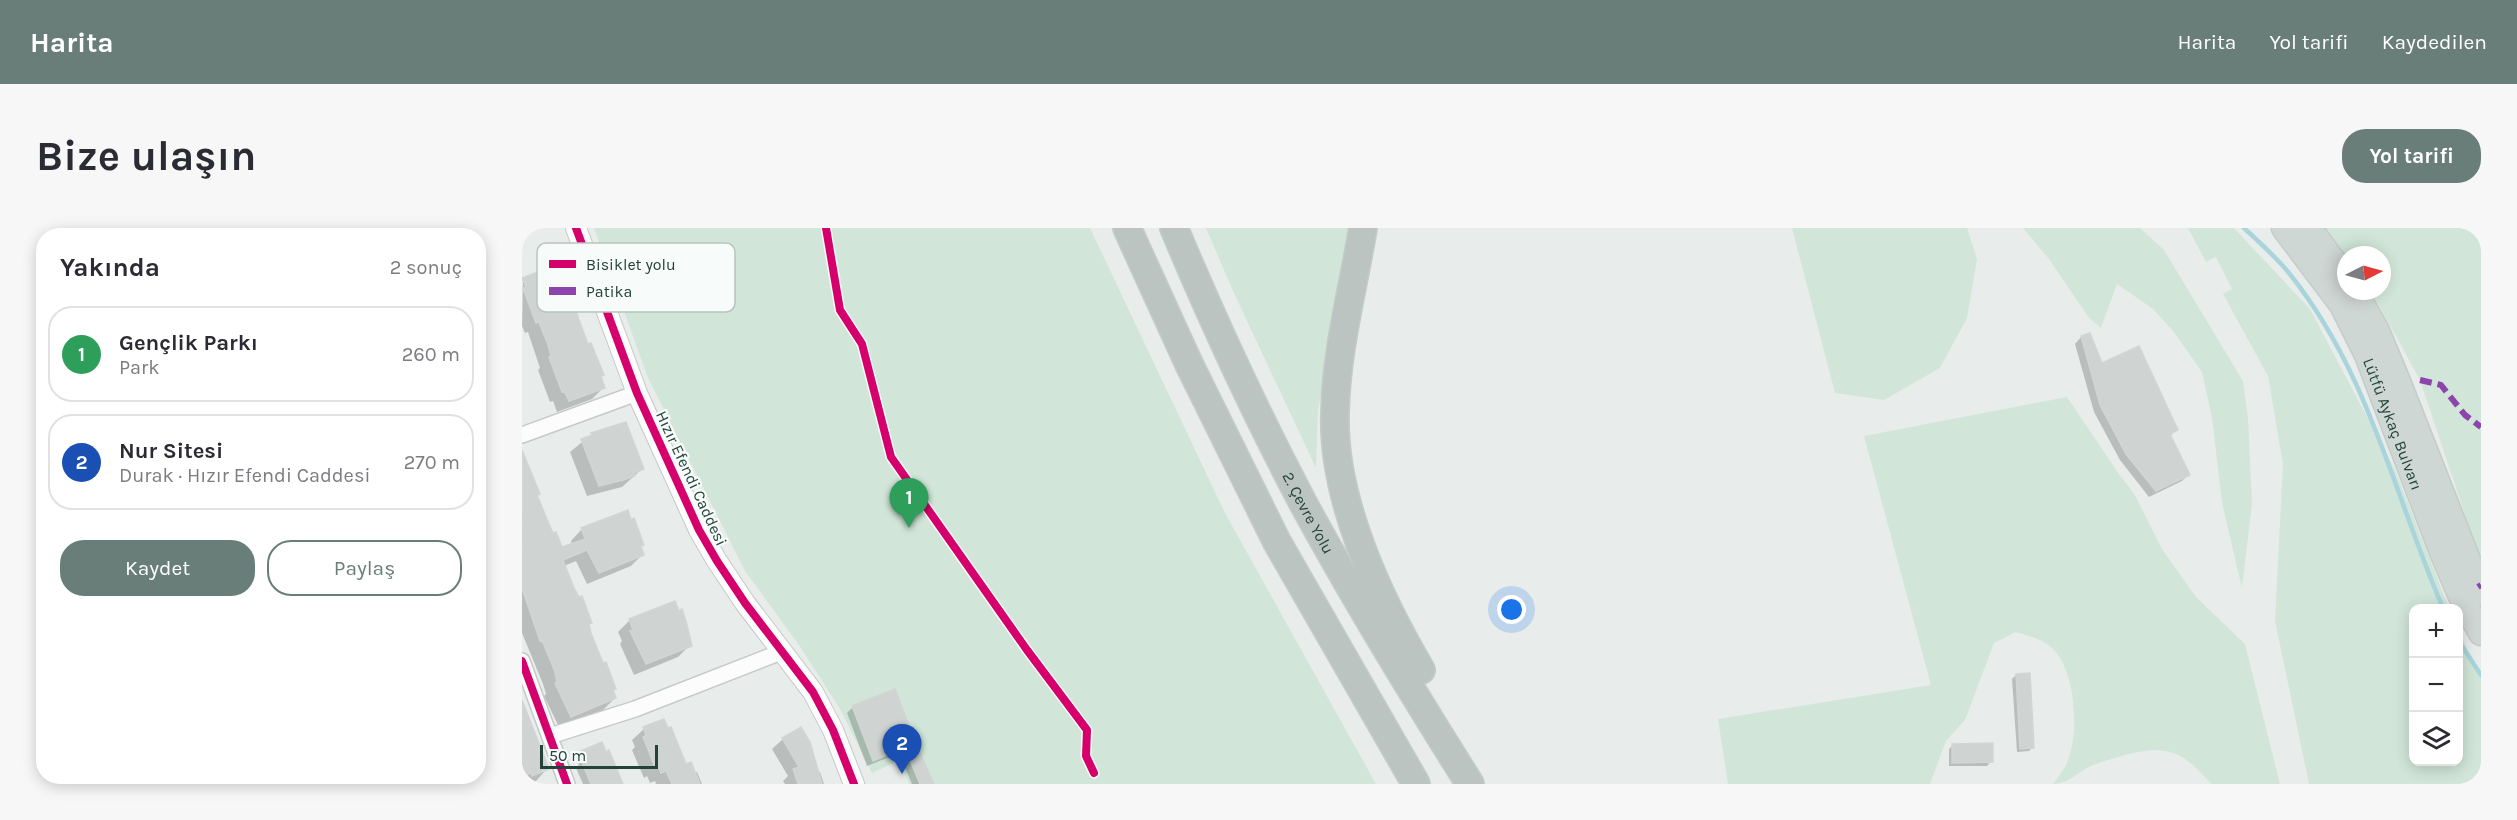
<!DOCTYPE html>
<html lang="tr">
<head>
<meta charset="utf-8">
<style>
  :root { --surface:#fff; --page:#f7f7f7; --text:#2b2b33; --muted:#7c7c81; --line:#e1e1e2; --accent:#697e78 }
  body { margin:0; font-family:Karla,sans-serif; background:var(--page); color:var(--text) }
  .controls { position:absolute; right:18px; bottom:18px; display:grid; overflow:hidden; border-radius:12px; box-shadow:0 3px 15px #0003 }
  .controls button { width:54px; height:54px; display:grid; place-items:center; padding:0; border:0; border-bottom:2px solid var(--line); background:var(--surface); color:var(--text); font:30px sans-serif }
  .compass { position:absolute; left:1815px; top:18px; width:54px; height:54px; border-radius:50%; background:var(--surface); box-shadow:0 3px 15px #0003; rotate:84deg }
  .scale { position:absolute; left:18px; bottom:15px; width:118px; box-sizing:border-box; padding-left:6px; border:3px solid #24423a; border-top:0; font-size:16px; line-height:21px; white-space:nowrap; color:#24423a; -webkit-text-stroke:4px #f7fbf9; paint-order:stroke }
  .you { position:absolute; left:990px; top:382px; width:21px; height:21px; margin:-15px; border:4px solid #fff; border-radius:50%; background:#1a73e8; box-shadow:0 0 0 9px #1a73e833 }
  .badge { display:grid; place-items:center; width:39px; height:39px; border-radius:50%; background:var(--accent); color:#fff; font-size:20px; font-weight:700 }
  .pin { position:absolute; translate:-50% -50px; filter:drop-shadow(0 2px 3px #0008) }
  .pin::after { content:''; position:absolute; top:32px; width:21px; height:18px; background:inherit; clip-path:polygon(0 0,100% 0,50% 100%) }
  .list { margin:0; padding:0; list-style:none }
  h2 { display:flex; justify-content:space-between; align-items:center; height:78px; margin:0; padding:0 24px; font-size:26px }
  h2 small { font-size:20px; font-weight:400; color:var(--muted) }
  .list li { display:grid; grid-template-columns:39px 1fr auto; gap:18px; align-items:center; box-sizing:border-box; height:96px; margin:0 12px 12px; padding:0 12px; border:2px solid var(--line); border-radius:24px }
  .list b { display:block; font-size:22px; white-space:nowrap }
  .list p { margin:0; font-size:20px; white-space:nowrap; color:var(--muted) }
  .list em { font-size:20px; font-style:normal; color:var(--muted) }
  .actions { display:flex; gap:12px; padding:18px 24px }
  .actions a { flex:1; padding:14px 0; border:2px solid var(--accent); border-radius:24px; text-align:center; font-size:21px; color:var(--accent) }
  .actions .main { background:var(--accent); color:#fff }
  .icon { flex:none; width:33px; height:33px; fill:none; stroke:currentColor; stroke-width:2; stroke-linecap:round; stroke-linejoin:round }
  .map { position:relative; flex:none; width:1959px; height:556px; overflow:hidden; border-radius:24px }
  header { display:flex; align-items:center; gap:36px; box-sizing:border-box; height:84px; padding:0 30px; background:var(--accent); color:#fff }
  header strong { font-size:28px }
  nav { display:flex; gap:33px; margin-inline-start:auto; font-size:21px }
  .intro { display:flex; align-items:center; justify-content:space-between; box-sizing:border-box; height:144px; padding:0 36px }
  h1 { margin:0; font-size:42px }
  .button { padding:15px 27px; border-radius:24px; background:var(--accent); color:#fff; font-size:21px; font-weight:700 }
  main { display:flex; gap:36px; padding:0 36px }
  aside { flex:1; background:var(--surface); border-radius:24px; box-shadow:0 3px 15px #0003 }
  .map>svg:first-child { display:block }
  .green { fill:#d1e6d8 }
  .shadow { fill:#0003 }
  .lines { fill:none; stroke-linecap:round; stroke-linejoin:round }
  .stream { stroke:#a9d4db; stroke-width:4.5 }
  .building { fill:#cfd4d2; stroke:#d1d6d4; stroke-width:1.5 }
  .minor-casing { stroke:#c5cac8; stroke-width:18 }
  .tertiary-casing { stroke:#c5cac8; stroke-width:22 }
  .primary-casing { stroke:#c3ccc9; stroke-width:27 }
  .motorway-casing { stroke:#c3ccc9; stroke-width:30 }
  .minor { stroke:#fcfcfc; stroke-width:15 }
  .tertiary { stroke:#fcfcfc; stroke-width:20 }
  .primary { stroke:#cfd7d5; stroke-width:24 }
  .motorway { stroke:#bcc4c2; stroke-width:27 }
  .quiet { stroke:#8e44ad; stroke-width:6; stroke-dasharray:12 6; stroke-linecap:butt }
  .cycleway-casing { stroke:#f7fbf9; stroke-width:11 }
  .cycleway { stroke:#d6006c; stroke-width:8 }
  .labels { text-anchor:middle; stroke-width:4.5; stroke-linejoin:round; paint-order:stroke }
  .street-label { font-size:16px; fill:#24423a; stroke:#f7fbf9 }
  .key { fill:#f7fbf9; stroke:#b8c4c0; stroke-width:1.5 }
  .key-label { font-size:16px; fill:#24423a }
</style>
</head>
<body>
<header>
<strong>Harita</strong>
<nav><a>Harita</a><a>Yol tarifi</a><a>Kaydedilen</a></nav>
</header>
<div class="intro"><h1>Bize ulaşın</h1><a class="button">Yol tarifi</a></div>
<main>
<aside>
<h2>Yakında<small>2 sonuç</small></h2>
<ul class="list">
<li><span class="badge" style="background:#2e9e5b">1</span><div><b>Gençlik Parkı</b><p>Park</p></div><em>260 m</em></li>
<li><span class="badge" style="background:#1a4fb4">2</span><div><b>Nur Sitesi</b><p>Durak · Hızır Efendi Caddesi</p></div><em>270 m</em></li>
</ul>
<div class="actions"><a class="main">Kaydet</a><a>Paylaş</a></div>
</aside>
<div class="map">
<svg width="1959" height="556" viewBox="0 0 1959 556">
  <rect width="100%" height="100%" fill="#e8edeb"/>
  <path class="green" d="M72,0H568L703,285L854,556H387L378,532L350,545L318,481L277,417L223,343L126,150Z
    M684,0H828L796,183L794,240L711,63Z
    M1270,0H1445L1455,31L1445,90L1418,140L1362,172L1313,165Z
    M1501,0H1618L1642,22L1721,153L1726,190L1730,276L1720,360L1700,275L1690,190L1680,144L1651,103L1631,81L1595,56L1579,100L1567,90L1527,31Z
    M1666,0H1712L1788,81L1873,242L1927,380H1892V534H1936L1937,405L1959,447V556H1787L1753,393L1761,236L1746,148L1701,66L1710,61L1694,29L1684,34Z
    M1799,0H1959V335L1898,152L1849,63H1860V27H1824Z
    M1545,169L1597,246L1613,267L1640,321L1674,369L1723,416L1758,556H1689C1660,522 1644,516 1600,528C1590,531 1578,534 1569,538C1556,544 1546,556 1531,556C1536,549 1543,541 1546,532C1557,504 1554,444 1531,421C1522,412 1507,408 1494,404L1472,415L1443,492L1424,513L1408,556H1206L1196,491L1409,457L1342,208Z"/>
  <path class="shadow" d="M1,50L55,78L52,81L81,160L70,171L35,184L31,173L28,174L16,142L18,140L6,104L3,105L0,98Z
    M1559,109L1579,137L1654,202L1648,208L1666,247L1660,253L1627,269L1598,232L1572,184L1553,116Z
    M70,206L120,241L100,259L65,268L48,224Z
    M0,232L5,242L8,240L14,268L25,296L39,321L50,317L49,313L60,301L120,317L118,319L121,326L109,338L65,356L54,333L42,338L80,437L88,446L93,470L81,482L37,499L22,468L24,466L21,456L0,405Z
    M152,375L168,417L156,429L112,447L98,416L100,413L96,404L107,393Z
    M1494,447L1511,519L1507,523L1495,524L1490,451Z
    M373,463L411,556H390L377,525L345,538L325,485L331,479Z
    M0,488L25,541L14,553L5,556H0Z
    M122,501L172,545L175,544L180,556H134L133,553L128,555L125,548L122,550L110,522L113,519L110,512Z
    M261,511L295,545L298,544L302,556H263L261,553L266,548L250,521Z
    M1431,517L1469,533L1465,538H1427V521Z
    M60,524L100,556H61L54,540L57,537L54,530Z"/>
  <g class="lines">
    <path class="stream" d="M1722,0C1737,14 1754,29 1767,45C1848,146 1871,265 1921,380
      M1936,412L1959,447"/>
  </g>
  <path class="building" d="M37,36L41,47L44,46L56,78L53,79L57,92L66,116L69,115L82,147L79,148L83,160L47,173L42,163L40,164L27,129L29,128L26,117L17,94L14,95L1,60L4,59L0,50Z
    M1568,105L1580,135L1617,118L1656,202L1648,206L1668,247L1634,263L1604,226L1578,177L1559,108Z
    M104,194L122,241L112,245L113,248L101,252L77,258L59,211L70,207L69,205Z
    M0,222L18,266L15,267L27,296L31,305L34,304L40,319L63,311L59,300L106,282L109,292L112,290L122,317L119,318L122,327L77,345L65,322L41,332L52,360L57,369L60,368L70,395L67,396L69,405L81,435L84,434L94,461L91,462L94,470L49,489L33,455L35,454L33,444L20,412L18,413L0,360Z
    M153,373L157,383L160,381L164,393L170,418L124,436L108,403L111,402L107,391Z
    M1508,445L1512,520L1498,521L1494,446Z
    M373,461L395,518L412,556H398L383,520L351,533L330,478Z
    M0,472L27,541L10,548L9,545L0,548Z
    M142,491L146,500L149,499L164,536L169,534L178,556H150L144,543L139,545L136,538L133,539L121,509L124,507L121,499Z
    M279,499L288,514L300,556H276L271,541L277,539L260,510Z
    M80,514L84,524L87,522L101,556H69L59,532L63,531L59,523Z
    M1471,515V534L1430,535V516Z"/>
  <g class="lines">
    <defs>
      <path id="minor" d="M0,207L115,165
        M0,433L45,556
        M28,508L113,481L259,424"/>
      <path id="tertiary" d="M54,0L115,165L177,302L195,333L223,375L291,464L311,502L332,556"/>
      <g id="primary">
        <path id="s1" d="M1762,0L1820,77L1845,127L1920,324L1940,371L1959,405"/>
        <path d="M1787,0L1824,50"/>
        <path d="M1833,63L1855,103L1877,156L1959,365"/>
      </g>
      <g id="motorway">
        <path d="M605,0L667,136L755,314L894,556"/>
        <path id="s2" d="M652,0C691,93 734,186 781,275C833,371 890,464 948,556"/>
        <path d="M841,0C831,61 814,123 813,185C810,270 856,369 899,442"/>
      </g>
    </defs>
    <use href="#minor" class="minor-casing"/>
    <use href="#tertiary" class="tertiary-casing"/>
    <use href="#primary" class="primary-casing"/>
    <use href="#motorway" class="motorway-casing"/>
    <use href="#minor" class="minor"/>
    <use href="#tertiary" class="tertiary"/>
    <use href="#primary" class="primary"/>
    <use href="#motorway" class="motorway"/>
    <path class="quiet" d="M1898,152L1919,157L1943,187L1959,199
      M1956,359L1959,357"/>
    <defs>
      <path id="cycleway" d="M54,0L115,165L177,302L195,333L223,375L291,464L311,502L332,556
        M304,0L318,82L340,116L369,229L505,422L565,502L564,528L572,545
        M0,433L45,556"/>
    </defs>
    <use href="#cycleway" class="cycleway-casing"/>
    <use href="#cycleway" class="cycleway"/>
  </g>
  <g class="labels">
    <g class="street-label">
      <text dy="6" stroke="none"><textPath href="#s1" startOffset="226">Lütfü Aykaç Bulvarı</textPath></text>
      <text transform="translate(170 250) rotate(65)" y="6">Hızır Efendi Caddesi</text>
      <text dy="6" stroke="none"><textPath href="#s2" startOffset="315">2. Çevre Yolu</textPath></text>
    </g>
  </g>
  <rect x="15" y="15" width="198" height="69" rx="9" class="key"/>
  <rect x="27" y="32" width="27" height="8" fill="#d6006c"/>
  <rect x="27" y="59" width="27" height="8" fill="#8e44ad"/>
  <g class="key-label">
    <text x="64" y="42">Bisiklet yolu</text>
    <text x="64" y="69">Patika</text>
  </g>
</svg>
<div class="controls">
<button>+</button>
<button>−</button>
<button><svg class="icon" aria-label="layers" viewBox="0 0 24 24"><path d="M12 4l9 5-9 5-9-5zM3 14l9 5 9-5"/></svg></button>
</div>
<svg class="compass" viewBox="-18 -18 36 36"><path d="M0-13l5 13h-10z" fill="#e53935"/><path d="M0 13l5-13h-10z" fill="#7c7c81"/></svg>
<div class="scale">50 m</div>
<div class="you"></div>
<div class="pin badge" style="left:387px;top:300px;background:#2e9e5b">1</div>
<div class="pin badge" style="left:380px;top:546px;background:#1a4fb4">2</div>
</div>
</main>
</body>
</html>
